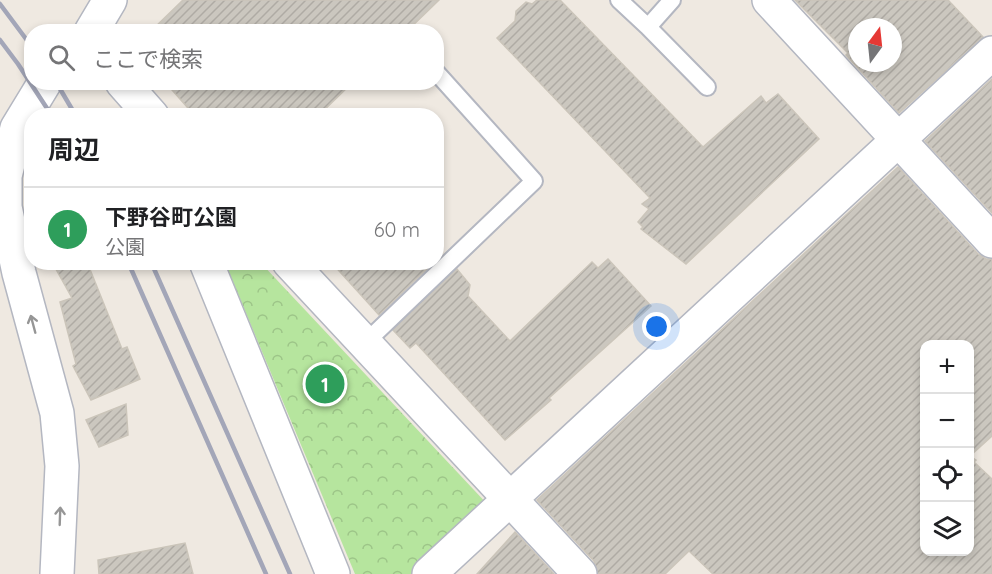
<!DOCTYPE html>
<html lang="ja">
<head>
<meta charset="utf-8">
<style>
  :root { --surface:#fff; --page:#f2f2f2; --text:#202124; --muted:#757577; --line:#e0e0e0; --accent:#ea580c }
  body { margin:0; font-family:Quicksand,"Noto Sans JP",sans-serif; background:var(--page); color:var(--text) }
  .controls { position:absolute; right:18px; bottom:18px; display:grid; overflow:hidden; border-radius:12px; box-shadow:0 3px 9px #0003 }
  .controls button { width:54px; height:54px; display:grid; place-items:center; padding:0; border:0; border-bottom:2px solid var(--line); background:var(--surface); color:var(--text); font:30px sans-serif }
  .compass { position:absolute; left:848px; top:18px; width:54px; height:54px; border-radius:50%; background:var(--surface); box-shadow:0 3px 9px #0003; rotate:15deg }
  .you { position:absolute; left:657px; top:327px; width:21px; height:21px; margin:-15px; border:4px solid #fff; border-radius:50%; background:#1a73e8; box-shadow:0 0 0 9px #1a73e833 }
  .badge { display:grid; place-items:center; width:39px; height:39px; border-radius:50%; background:var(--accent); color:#fff; font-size:20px; font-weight:700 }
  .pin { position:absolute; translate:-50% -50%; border:3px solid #fff; box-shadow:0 2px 6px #0006 }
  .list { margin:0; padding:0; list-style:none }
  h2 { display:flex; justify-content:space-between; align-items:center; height:78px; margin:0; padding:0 24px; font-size:26px }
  h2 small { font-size:20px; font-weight:400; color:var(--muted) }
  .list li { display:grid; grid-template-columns:39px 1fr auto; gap:18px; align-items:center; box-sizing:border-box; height:84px; padding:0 24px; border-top:2px solid var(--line) }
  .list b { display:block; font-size:22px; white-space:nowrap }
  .list p { margin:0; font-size:20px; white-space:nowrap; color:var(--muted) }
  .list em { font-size:20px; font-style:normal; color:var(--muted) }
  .icon { flex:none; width:33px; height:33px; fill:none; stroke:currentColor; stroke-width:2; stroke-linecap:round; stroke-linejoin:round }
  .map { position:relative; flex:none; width:992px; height:574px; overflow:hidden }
  .search { position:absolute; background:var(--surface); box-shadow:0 3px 9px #0003; left:24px; top:24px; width:420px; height:66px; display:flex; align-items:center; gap:15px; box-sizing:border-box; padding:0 21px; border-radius:24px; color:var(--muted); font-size:22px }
  .panel { position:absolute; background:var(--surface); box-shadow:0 3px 9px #0003; left:24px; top:108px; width:420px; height:162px; border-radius:24px }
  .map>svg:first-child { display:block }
  .park { fill:url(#park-crowns) }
  .building { fill:url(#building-hatch); stroke:#cbc5ba; stroke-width:1.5; fill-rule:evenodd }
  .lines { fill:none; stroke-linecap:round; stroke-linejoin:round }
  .lane-casing { stroke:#b4b7c1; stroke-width:20 }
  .street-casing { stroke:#b4b7c1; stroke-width:36 }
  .lane { stroke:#fff; stroke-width:16 }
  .street { stroke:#fff; stroke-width:33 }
  .rail { stroke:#a3a6b8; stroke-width:4.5 }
  .oneway { stroke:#969696 }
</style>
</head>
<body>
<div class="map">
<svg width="992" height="574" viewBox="0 0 992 574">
  <defs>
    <pattern id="park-crowns" width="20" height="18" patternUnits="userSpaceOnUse" patternTransform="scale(1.5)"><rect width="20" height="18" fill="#b6e59e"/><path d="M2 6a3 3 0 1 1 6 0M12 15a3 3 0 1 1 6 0" fill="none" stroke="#9dc588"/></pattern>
    <pattern id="building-hatch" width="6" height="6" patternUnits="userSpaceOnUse" patternTransform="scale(1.5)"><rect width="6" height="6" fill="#cbc7bf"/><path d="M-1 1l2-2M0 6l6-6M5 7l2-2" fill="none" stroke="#afaba4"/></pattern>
  </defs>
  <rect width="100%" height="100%" fill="#efe9e1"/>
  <path class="park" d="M225,263H261L489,506L417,574H355Z"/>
  <path class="building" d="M183,0H439L406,32H150Z
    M537,0H560L703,147L761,96L766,103L778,94L819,139L686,264L641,229L643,227L638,222L649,209L642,204L650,198L497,38L515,21L516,11L526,2L532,4Z
    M795,0H948L983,37L899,113L846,55L848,53ZM857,27H893V63H857Z
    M992,79V213L925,141Z
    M165,82H353L318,116H195Z
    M898,167L978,254L986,259H992V436L970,456L976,460L974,462L992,479V574H713L689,551L665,574H598L594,561L537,500ZM924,345H969V552H924Z
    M608,259L651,306L549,398L551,400L505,440L416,343L410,348L393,330L457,269L470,285L468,296L510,341L592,262L598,268Z
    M52,262H87L122,349L127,347L140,379L91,400L73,366L76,364L60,302L72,298Z
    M331,262H434L379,315Z
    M126,404L128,435L99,447L86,420Z
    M515,532L554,574H477Z
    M185,543L193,574H99L98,560Z"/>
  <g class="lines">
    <defs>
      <path id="lane" d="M619,0L648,27
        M672,0L648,27L707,87
        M365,343L534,181L436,72"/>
      <path id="street" d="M769,0L992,241
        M91,32L110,0
        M45,82L17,128L5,176V207L19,273L57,413L62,466L57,574
        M122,82L152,116
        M206,262L333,574
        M289,262L580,574
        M429,574L992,53"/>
    </defs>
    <use href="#lane" class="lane-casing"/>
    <use href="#street" class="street-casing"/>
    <use href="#lane" class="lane"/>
    <use href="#street" class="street"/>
    <path class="rail" d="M0,4L32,47
      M0,40L18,64L52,116
      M56,82L76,116
      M128,262L266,574
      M151,262L290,574"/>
  </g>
  <defs><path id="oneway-shaft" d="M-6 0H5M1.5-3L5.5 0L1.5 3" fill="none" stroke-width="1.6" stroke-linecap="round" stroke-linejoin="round" transform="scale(1.5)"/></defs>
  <g class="oneway">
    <use href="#oneway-shaft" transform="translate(33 324) rotate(-105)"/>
    <use href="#oneway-shaft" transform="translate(60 516) rotate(-88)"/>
  </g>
</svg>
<div class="controls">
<button>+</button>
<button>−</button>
<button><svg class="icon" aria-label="locate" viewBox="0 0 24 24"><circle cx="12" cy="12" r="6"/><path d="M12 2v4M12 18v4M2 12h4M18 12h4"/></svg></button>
<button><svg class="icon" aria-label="layers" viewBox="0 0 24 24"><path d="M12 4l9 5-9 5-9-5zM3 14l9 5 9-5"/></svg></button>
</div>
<svg class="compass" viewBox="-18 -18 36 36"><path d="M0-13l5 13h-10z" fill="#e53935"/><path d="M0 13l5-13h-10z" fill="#757577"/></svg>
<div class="you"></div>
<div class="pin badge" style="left:325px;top:384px;background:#2e9e5b">1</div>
<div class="search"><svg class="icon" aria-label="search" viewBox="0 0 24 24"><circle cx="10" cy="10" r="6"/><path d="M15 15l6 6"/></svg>ここで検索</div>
<section class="panel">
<h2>周辺<small></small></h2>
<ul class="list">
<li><span class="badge" style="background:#2e9e5b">1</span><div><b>下野谷町公園</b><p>公園</p></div><em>60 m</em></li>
</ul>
</section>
</div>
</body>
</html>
